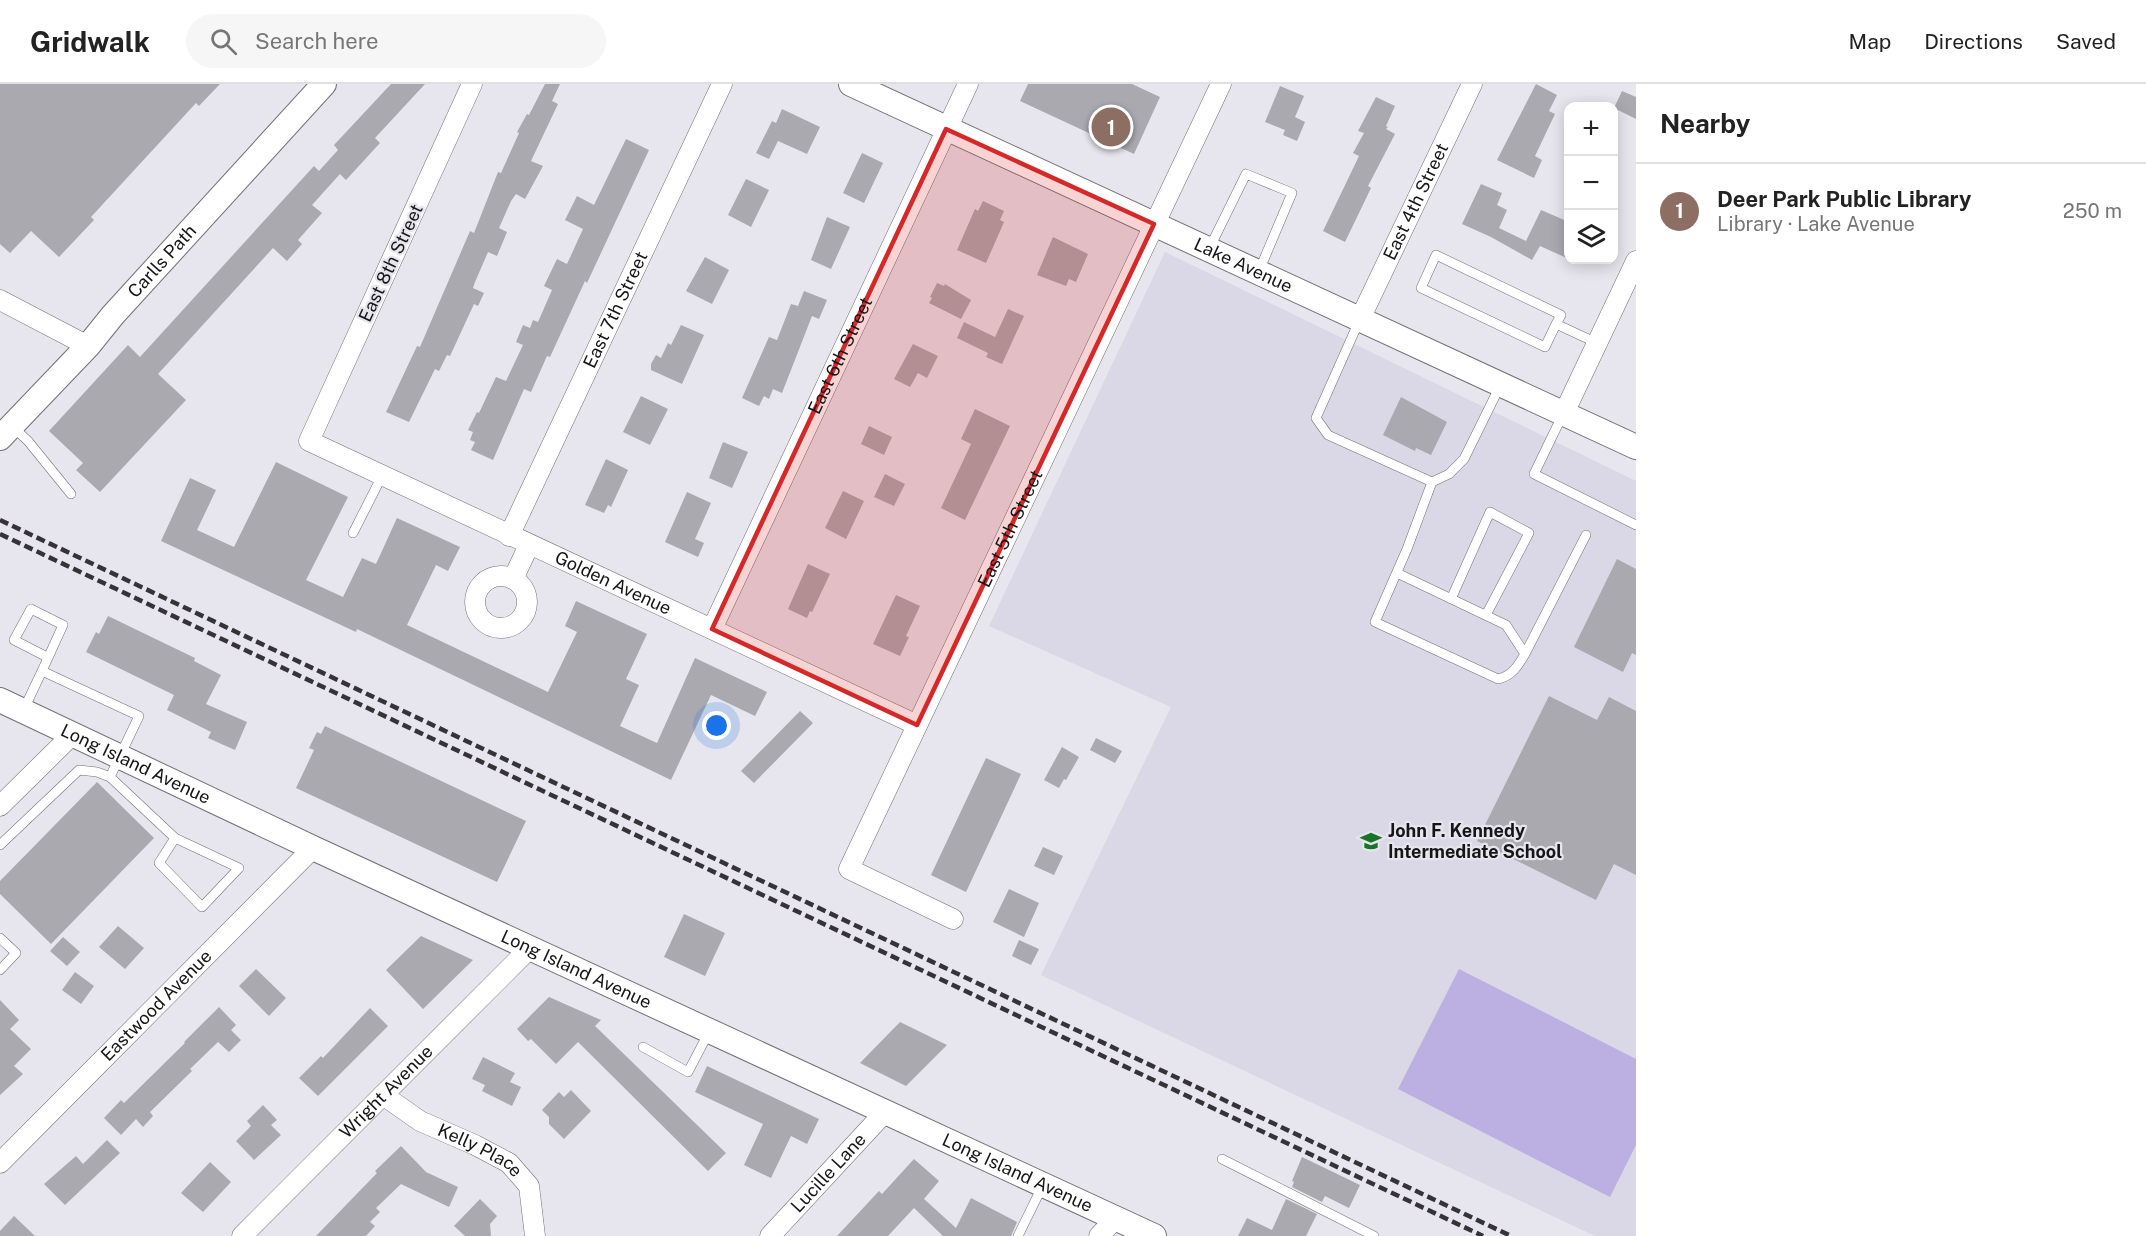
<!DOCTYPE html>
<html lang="en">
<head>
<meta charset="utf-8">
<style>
  :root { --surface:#fff; --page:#f6f6f6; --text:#222; --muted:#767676; --line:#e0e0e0; --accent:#db2777 }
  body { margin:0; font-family:"Public Sans",sans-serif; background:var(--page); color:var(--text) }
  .controls { position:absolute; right:18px; top:18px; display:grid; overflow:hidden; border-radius:12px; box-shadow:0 3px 15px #0003 }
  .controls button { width:54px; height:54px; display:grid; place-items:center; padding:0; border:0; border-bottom:2px solid var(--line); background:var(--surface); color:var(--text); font:30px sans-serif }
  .you { position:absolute; left:717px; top:642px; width:21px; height:21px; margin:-15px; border:4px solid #fff; border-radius:50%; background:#1a73e8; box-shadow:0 0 0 9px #1a73e833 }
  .badge { display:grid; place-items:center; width:39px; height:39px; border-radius:50%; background:var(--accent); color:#fff; font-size:20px; font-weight:700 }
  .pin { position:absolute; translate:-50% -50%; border:3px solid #fff; box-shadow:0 2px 6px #0006 }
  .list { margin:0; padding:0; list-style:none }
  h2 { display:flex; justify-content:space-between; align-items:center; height:78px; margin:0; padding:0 24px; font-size:26px }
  h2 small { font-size:20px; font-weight:400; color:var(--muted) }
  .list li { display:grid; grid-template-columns:39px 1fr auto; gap:18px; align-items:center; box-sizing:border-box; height:96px; padding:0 24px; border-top:2px solid var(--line) }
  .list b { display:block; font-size:22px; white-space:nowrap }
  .list p { margin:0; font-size:20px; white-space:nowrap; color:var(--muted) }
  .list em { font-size:20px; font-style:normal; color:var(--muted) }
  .icon { flex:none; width:33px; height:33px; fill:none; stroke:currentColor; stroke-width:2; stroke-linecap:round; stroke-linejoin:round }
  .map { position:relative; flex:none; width:1636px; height:1152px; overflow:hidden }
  header { display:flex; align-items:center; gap:36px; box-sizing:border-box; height:84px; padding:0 30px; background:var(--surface); border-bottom:2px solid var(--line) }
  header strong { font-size:28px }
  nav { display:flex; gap:33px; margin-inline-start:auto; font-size:21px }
  .search { width:420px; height:54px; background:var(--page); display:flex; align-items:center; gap:15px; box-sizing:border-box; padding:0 21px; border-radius:33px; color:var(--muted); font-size:22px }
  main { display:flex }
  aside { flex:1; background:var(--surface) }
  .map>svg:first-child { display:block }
  .built { fill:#dad7e6 }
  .green { fill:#bcb0e2 }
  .building { fill:#aaa9b0 }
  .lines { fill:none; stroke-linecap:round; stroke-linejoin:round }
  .service-casing { stroke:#717077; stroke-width:10 }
  .minor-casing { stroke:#717077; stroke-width:21 }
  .tertiary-casing { stroke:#717077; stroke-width:26 }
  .service { stroke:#fff; stroke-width:9 }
  .minor { stroke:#fff; stroke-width:20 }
  .tertiary { stroke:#fff; stroke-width:24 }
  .rail { stroke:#353337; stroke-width:4.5; stroke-dasharray:9 4.5; stroke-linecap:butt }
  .marked { fill:#d62828; fill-opacity:0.2; stroke:#d62828; stroke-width:4.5; stroke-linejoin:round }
  .labels { text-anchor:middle; stroke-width:4.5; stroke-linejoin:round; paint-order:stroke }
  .street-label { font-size:18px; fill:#161518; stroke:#e7e5ed }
  .poi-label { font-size:18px; font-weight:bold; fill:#161518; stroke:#e7e5ed; text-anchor:start }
</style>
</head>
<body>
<header>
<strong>Gridwalk</strong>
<div class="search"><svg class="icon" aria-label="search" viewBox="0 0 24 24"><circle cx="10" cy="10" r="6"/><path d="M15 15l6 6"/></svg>Search here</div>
<nav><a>Map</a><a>Directions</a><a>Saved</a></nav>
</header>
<main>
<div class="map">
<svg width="1636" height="1152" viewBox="0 0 1636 1152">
  <rect width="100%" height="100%" fill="#e7e5ed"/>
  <path class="built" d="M1165,168L1636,397V1152H1595L1041,891L1171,623L989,542Z"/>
  <path class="green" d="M1459,885L1636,975V1061L1610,1113L1398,1005Z"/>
  <path class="building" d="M0,0H220L199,22L196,19L91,133L94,136L59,173L31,147L10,169L0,160Z
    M391,0H425L375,54L380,59L346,96L340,90L312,121L322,129L298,156L302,160L287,177L273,164L158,290L186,316L100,408L76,386L83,379L49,347L128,261L140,273L314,82L319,87L338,66L334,61Z
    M545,0H560L552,17L558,20L531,77L543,82L525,115L516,110L511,117L499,144L507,148L497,172L488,168L475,198L473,204L484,209L478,222L474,220L450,272L447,271L439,287L435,285L409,338L386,328L417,262L420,263L470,147L474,149L498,88L501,89L519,49L517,48L527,30L529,31Z
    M1028,0H1132L1160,13L1134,70L1020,17Z
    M1536,0L1557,11L1549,27L1555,30L1535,72L1542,76L1534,94L1497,76Z
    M1280,2L1304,12L1295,33L1305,38L1297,57L1283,51L1285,46L1265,38Z
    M1622,7L1636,13V35L1614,24Z
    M1376,13L1395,22L1386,42L1388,43L1386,45L1395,50L1368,102L1371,104L1345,158L1323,147L1359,72L1353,69L1364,49L1358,47Z
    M782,25L820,43L807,70L778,57L769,75L756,69L772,37L776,39Z
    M626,55L649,66L587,199L585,197L550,273L547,272L531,308L524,305L493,376L471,366L475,358L470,356L473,348L468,346L477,328L479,329L496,293L506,297L523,261L516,258L523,241L530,244L533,236L538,238L552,206L544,202L557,175L567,180L583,145L565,136L577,112L594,121Z
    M862,69L883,79L864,119L843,109Z
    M746,95L769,106L751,143L728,131Z
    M1481,100L1502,109L1497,121L1507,126L1499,144L1526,157L1541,126L1569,138V175L1540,162L1532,176L1491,153L1462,140Z
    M983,117L1004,127L1000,136L1004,138L986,179L957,166L975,125L978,127Z
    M827,133L850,143L831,185L811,176Z
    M1053,153L1088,170L1076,198L1069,195L1066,202L1037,191Z
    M705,173L729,186L712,220L686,207Z
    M937,199L944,202L945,200L971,216L961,235L929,219L932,214L930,213Z
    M804,207L827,216L819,235L812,232L782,309L773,305L769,315L764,312L759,322L742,314L769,253L777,256L791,220L798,222Z
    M1008,225L1024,232L1002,280L986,273L988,269L957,254L964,238L995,253Z
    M681,241L704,251L682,300L651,286V280L656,271L661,274L668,259L671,261Z
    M913,260L938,272L927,294L918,289L910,303L894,295Z
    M641,312L668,325L650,361L623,348Z
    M1401,313L1447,338L1431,371L1416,364L1415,367L1383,351Z
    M975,325L1010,342L965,436L941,424L971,360L961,355Z
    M869,342L892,353L884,371L861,360Z
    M723,358L748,368L732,404L709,394Z
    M606,375L628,386L611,423L608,421L604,429L585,421Z
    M276,378L348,413L306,496L343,513L362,474L376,480L397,434L460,463L448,487L436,481L407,541L548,608L577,548L565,542L576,517L647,550L626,595L639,601L620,642L657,659L695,574L767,608L755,632L711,611L671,696L357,545L356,548L161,457L190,394L216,406L197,446L234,463Z
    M885,390L905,400L894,422L874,413Z
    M843,407L864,417L846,455L825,444Z
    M687,408L711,419L695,455L704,459L698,473L665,458Z
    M1617,475L1636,485V571L1632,569L1623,588L1574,563Z
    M808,480L830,490L812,528L810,527L807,534L788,525Z
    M896,511L920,522L906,552L909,553L900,572L873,560Z
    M108,532L195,574L194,577L221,591L206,620L247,638L235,666L208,654L211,648L167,626L174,611L86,568L96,548L99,550Z
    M1549,612L1597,636L1609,613L1636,627V791L1614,780L1596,816L1477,757Z
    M800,627L813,639L754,699L741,687Z
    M325,642L526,737L497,798L296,704L314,666L309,664L317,648L321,650Z
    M1096,654L1122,667L1115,679L1090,666Z
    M1062,663L1079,673L1066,696L1064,695L1059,704L1044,696Z
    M986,674L1021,690L966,808L931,791Z
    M97,698L154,754L51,860L0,810V797Z
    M1043,763L1063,772L1054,791L1034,782Z
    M1009,805L1039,819L1024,853L993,838Z
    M684,830L725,849L705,892L664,873Z
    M118,842L144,864L125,885L99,863Z
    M421,852L473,876L423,925L386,886Z
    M63,853L80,868L67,882L50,867Z
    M1019,856L1039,865L1031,881L1012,872Z
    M256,885L286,914L269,932L239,902Z
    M75,888L94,902L81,920L62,906Z
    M549,913L601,936L595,942L726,1069L708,1087L578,958L556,980L531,955L528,957L517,945Z
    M0,916L19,936L10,945L31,965L14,982L23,990L0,1011Z
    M219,923L236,941L231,946L241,956L229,968L218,958L190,985L192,987L150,1028L153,1032L143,1043L136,1035L121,1051L104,1034L121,1016L124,1019L185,959L184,958Z
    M370,924L388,942L318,1012L299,994L321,972L323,974Z
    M900,938L947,961L906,1002L860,979Z
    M483,973L515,989L510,998L521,1003L512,1022L482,1007L485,1001L472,995Z
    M707,982L819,1035L807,1060L791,1052L771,1094L744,1081L763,1040L695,1008Z
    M571,1006L591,1027L564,1055L549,1040V1033L542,1026L559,1008L564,1013Z
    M263,1021L277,1036L271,1041L281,1051L254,1076L236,1057L251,1042L247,1037Z
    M107,1056L120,1069L65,1121L44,1100L76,1072L83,1080Z
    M401,1062L426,1088L458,1103L449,1123L401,1100L376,1124L380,1128L370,1138L375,1142L366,1152H316L377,1089L375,1087Z
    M1302,1073L1360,1101L1349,1124L1325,1112L1322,1118L1292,1103L1294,1098L1292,1097Z
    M914,1075L939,1097L924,1115L956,1144L971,1114L1017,1138L1011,1152H943L914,1124L888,1152H837L879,1107L882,1110Z
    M210,1078L231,1098L203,1128L181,1109Z
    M480,1115L497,1132L490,1140L491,1152H465L454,1142Z
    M1286,1115L1317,1130L1306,1152H1238L1247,1134L1272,1146Z
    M14,1132L35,1152H0V1147Z"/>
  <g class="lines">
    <defs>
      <path id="service" d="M1210,163L1246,90L1292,109L1259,187
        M1360,235L1316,334L1328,351L1432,398L1449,390L1464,375L1500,302
        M1556,240L1545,263L1421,204L1436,171L1561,231L1556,240L1597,259
        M1563,330L1534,390L1636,441
        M13,343L28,357L71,410
        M353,449L382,392
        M1397,489L1506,541L1525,570C1518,582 1512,592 1498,595L1375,538L1407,465L1432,398
        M1451,515L1490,428L1529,449L1486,531
        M1525,570L1586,451
        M42,587L63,541L31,525L14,556L47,573
        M23,627L42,587L139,632L110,693
        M0,761L79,686L97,688L110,693L175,754L239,784L202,823L159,779L175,754
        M0,854L16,869L0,886
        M643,963L688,988L709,948
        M1222,1075L1374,1152
        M1018,1152L1042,1103"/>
      <g id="minor">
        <path id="s1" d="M472,0L309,357L917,641"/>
        <path d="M0,216L88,262"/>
        <path id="s2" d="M1360,235L1472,0"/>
        <path d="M1564,329L1636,177"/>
        <path id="s3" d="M509,452L722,0"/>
        <circle cx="501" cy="518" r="26"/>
        <path d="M513,495L529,461"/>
        <path id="s4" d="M712,545L968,0"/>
        <path d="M0,722L73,650"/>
        <path id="s5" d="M953,835L849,785L1221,0"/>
        <path id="s6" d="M383,1011L420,1037L475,1061L509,1079L529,1102L535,1152"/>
        <path id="s7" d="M0,1079L313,764"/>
        <path id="s8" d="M242,1152L530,864"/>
        <path id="s9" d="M770,1152L886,1027"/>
        <path d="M1099,1152L1116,1134"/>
      </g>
      <g id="tertiary">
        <path id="s10" d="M851,0L1636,363"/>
        <path id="s11" d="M0,354L88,262L113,231L324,0"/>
        <path id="s12" d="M0,616L313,764L1154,1152"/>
      </g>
    </defs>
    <use href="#service" class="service-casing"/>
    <use href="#minor" class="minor-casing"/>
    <use href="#tertiary" class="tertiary-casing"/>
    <use href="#service" class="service"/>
    <use href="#minor" class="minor"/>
    <use href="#tertiary" class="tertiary"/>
    <path class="rail" d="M0,436L1511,1152
      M0,450L1483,1152"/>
  </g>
  <path class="marked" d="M946,45L1154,140L917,641L712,545Z"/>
  <defs>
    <symbol id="school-bare" viewBox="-9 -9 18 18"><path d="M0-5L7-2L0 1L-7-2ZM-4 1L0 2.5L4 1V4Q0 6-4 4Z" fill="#167626" stroke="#e7e5ed" stroke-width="2.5" paint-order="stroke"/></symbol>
  </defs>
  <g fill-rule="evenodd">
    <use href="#school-bare" x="1356" y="742" width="30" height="30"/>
  </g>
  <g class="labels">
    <g class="street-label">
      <text dy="6" stroke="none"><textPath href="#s2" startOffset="130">East 4th Street</textPath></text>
      <text dy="6" stroke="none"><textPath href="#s11" startOffset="240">Carlls Path</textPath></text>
      <text transform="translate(391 179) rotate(-65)" y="6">East 8th Street</text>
      <text dy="6" stroke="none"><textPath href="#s10" startOffset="432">Lake Avenue</textPath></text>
      <text dy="6" stroke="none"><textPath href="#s3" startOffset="250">East 7th Street</textPath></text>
      <text dy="6" stroke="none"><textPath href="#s4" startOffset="302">East 6th Street</textPath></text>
      <text dy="6" stroke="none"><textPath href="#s5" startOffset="492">East 5th Street</textPath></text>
      <text dy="6" stroke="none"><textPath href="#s1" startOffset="728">Golden Avenue</textPath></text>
      <text dy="6" stroke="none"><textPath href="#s12" startOffset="150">Long Island Avenue</textPath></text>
      <text dy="6" stroke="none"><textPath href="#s12" startOffset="636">Long Island Avenue</textPath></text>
      <text dy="6" stroke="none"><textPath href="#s7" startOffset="222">Eastwood Avenue</textPath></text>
      <text dy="6" stroke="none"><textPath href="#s8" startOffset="204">Wright Avenue</textPath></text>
      <text dy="6" stroke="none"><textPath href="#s6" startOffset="112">Kelly Place</textPath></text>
      <text dy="6" stroke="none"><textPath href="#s12" startOffset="1122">Long Island Avenue</textPath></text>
      <text dy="6" stroke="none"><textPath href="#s9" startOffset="86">Lucille Lane</textPath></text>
    </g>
    <g class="poi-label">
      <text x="1388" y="753">John F. Kennedy<tspan x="1388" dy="21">Intermediate School</tspan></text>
    </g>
  </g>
</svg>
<div class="controls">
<button>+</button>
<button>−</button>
<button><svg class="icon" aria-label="layers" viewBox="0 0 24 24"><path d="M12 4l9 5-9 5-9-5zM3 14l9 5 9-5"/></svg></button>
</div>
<div class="you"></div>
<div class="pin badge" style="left:1111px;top:43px;background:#8d6e63">1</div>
</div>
<aside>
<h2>Nearby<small></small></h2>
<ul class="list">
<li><span class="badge" style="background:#8d6e63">1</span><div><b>Deer Park Public Library</b><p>Library · Lake Avenue</p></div><em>250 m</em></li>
</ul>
</aside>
</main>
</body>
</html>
